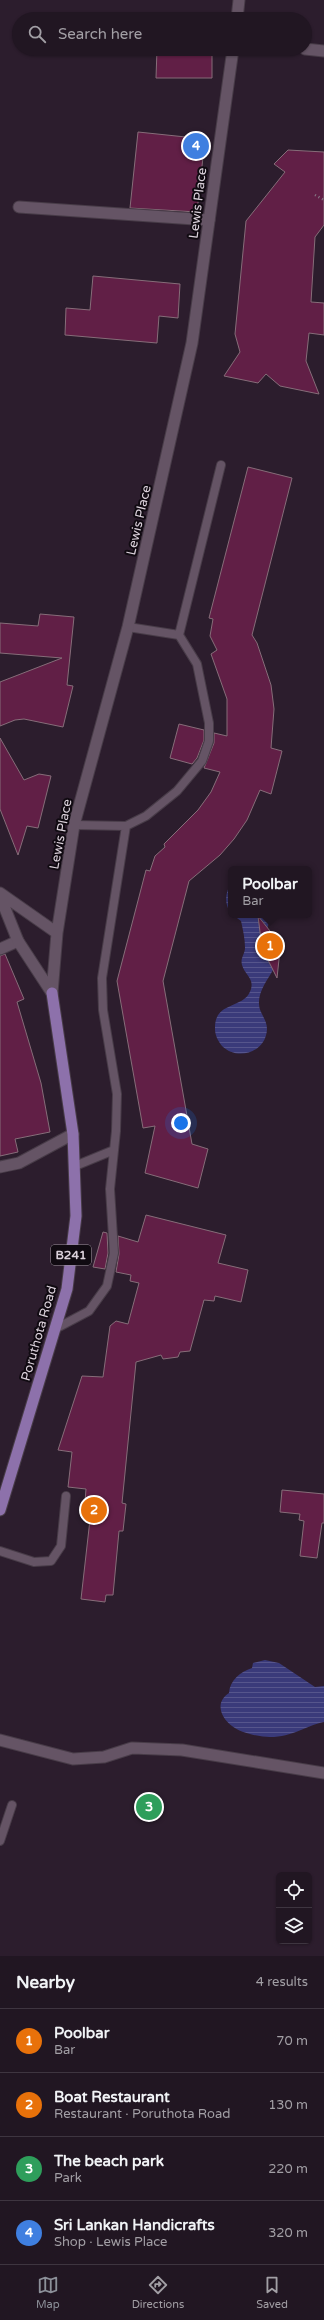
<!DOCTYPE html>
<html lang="en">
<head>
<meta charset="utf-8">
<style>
  :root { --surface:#211622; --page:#2d232f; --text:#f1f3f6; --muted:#a29fa5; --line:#3e3540; --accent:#8c9099 }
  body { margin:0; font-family:"Varela Round",sans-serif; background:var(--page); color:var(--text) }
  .controls { position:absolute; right:12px; bottom:12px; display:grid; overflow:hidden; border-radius:6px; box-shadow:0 1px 3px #0004 }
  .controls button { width:36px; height:36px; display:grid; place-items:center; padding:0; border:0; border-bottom:1px solid var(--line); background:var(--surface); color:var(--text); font:20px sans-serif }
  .you { position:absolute; left:181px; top:1123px; width:14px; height:14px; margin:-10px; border:3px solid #fff; border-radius:50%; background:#1a73e8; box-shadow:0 0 0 6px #1a73e833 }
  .badge { display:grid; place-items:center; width:26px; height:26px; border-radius:50%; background:var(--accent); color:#fff; font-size:13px; font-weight:700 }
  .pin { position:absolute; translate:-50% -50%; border:2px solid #fff; box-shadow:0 1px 4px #0006 }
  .popup { position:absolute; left:228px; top:866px; width:84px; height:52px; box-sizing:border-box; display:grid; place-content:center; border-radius:6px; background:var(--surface); filter:drop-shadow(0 1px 3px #0005); font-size:13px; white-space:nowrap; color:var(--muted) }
  .popup b { font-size:15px; color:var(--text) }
  .popup::after { content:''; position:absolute; left:50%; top:100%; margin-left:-8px; border:8px solid transparent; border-top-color:var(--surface) }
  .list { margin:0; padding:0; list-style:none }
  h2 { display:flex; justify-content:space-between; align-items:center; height:52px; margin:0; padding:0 16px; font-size:17px }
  h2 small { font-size:13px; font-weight:400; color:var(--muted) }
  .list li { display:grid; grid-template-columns:26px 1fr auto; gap:12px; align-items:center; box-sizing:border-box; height:64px; padding:0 16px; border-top:1px solid var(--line) }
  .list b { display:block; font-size:15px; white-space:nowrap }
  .list p { margin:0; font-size:13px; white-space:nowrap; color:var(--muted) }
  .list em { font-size:13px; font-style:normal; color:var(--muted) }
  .icon { flex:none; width:22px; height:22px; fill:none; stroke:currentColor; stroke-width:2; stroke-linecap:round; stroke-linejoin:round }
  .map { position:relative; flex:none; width:324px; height:1956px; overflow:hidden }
  .search { position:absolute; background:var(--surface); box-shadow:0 1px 3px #0004; left:12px; right:12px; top:12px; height:44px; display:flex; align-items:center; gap:10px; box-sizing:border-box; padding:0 14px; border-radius:22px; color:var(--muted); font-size:15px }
  .sheet { height:308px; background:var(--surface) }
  nav { display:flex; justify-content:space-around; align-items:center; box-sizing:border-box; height:56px; border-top:1px solid var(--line); background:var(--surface); font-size:11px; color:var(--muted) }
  nav a { display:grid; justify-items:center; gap:2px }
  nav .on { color:var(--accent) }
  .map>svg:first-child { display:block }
  .water { fill:url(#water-rules) }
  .building { fill:#611f46; stroke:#866d79 }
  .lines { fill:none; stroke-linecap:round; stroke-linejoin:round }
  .service-casing { stroke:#483c48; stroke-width:10 }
  .minor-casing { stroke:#483c48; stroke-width:13 }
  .tertiary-casing { stroke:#483c48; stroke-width:13 }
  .primary-casing { stroke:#483c48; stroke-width:13 }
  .path { stroke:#877b88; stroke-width:2.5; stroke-dasharray:1 3; stroke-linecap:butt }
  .service { stroke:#655465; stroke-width:8 }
  .minor { stroke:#655465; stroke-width:11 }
  .tertiary { stroke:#655465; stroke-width:11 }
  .primary { stroke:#8d71ab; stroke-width:11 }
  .labels { text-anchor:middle; stroke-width:4; stroke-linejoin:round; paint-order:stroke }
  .shield { fill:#100a11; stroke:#9e959e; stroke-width:1 }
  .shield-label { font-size:12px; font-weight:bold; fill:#dbd1db }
  .street-label { font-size:13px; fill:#dbd1db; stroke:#100a11 }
</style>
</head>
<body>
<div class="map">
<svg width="324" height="1956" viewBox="0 0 324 1956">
  <defs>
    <pattern id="water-rules" width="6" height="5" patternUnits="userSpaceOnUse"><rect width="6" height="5" fill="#3a3a7a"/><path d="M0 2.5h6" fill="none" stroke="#56558c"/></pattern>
  </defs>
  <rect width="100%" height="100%" fill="#2c1d2d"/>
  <path class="water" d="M231,883V913C224,904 225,893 231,883Z
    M233,915H271L266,933L274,968C269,978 258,991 259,1004C259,1013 267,1019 267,1029C266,1053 237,1061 222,1046C218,1041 215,1035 215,1029C214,1000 245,1010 251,989C254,978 245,975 242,965C240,958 245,954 245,948C245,939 243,930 241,921Z
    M265,1660L279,1663L315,1687L324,1686V1722C305,1726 293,1737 270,1737C260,1737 240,1733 232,1726C220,1717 215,1702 229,1693C230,1680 240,1672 252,1668L253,1663Z"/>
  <path class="building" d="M157,49H212V78H156Z
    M138,132L205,139L197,212L130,208Z
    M288,150L324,152V225L315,237L311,302L324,303V335L309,333L306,361L319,394L280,386L266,374L258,383L224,376L240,352L235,334L246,221L285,172L274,164Z
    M93,276L180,284L178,318L159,316L157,343L65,335L66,308L90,310Z
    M248,467L292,478L252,635L257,643L271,685L274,709L271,748L282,751L271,794L260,790L247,820L234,839L220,855L189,881L163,981L192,1144L208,1149L198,1188L145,1173L155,1126L143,1128L117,981L146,870L150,871L155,856L165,847L164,844L198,810L211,792L220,772L204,768L214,743V733L227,736V699L211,654L217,650L210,636L213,619L209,618Z
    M40,614L74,617L67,685L73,686L63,727L24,719L15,720L0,726V682L62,658L0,653V623L38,626Z
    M179,724L204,730V740L197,758L192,764L170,758Z
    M0,738L24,780L39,774L51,776L38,828L27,826L18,855L0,809Z
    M258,916L278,941L280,950L277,978L262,948Z
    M5,954L24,999L17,1002L41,1083L50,1132L15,1139L18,1152L0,1156V956Z
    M146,1215L226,1235L218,1263L248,1270L241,1302L215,1296L214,1301L204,1300L190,1351L180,1352L178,1357L163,1359L161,1355L136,1362L122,1503L126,1504L123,1531H119L113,1595H106L105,1602L81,1599L92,1502H85L86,1489L68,1487L72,1452L58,1450L82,1376L103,1377L110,1326L116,1321L128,1324L139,1283L130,1281L131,1275L116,1272L119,1254L118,1236L138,1242Z
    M103,1232L107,1233L108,1253L105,1269L93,1267Z
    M282,1490L324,1494V1523H322L317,1558L300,1556L304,1521L299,1520L300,1514L280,1512Z"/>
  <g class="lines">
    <defs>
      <path id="service" d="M179,635L221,465
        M74,825L126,826L146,816L177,791L202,761L209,741V723L197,664L179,635L128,627
        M75,1166L114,1150
        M55,1329L89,1311L107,1286L114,1253L110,1189L116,1131L117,1094L103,1010L102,978L126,826
        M0,1551L34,1562L51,1561L61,1546L66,1496
        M0,1841L12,1805"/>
      <path id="minor" d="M305,49L324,51
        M19,207L209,220
        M0,949L18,941
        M0,1167L19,1163L73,1134
        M0,1740L73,1759L104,1757L132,1748L182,1750L324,1773"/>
      <path id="tertiary" d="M237,19L239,0
        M0,893L57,933
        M0,896L18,941L52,993
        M52,993L57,933L74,825L128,627L192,343L233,49"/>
      <path id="primary" d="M0,1510L67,1289L76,1216L73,1134L52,993"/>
    </defs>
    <use href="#service" class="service-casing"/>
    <use href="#minor" class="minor-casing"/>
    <use href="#tertiary" class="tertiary-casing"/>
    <use href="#primary" class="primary-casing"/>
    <path class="path" d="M315,195L324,200"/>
    <use href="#service" class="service"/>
    <use href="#minor" class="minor"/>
    <use href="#tertiary" class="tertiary"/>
    <use href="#primary" class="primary"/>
  </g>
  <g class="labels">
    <rect class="shield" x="51" y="1245" width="40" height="20" rx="3"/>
    <g class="shield-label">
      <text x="71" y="1259">B241</text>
    </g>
    <g class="street-label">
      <text transform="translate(197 203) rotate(-83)" y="5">Lewis Place</text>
      <text transform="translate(138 520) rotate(-77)" y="5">Lewis Place</text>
      <text transform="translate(60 834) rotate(-79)" y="5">Lewis Place</text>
      <text transform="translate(38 1333) rotate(-74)" y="5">Poruthota Road</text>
    </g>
  </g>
</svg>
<div class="controls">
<button><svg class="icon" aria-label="locate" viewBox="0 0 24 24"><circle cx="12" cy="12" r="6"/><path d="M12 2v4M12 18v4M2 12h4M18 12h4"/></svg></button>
<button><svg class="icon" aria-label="layers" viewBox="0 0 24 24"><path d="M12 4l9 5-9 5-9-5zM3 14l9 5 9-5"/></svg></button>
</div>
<div class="you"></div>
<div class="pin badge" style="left:270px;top:946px;background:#e8710a">1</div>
<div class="popup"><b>Poolbar</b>Bar</div>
<div class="pin badge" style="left:94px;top:1510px;background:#e8710a">2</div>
<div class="pin badge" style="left:149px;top:1807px;background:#2e9e5b">3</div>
<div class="pin badge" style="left:196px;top:146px;background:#3f7fe0">4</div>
<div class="search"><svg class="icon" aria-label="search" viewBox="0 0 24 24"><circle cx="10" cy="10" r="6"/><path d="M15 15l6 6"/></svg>Search here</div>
</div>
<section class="sheet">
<h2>Nearby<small>4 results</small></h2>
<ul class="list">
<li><span class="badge" style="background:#e8710a">1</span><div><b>Poolbar</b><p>Bar</p></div><em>70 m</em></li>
<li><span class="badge" style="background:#e8710a">2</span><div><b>Boat Restaurant</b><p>Restaurant · Poruthota Road</p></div><em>130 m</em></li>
<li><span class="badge" style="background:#2e9e5b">3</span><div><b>The beach park</b><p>Park</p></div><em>220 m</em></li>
<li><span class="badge" style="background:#3f7fe0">4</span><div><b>Sri Lankan Handicrafts</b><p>Shop · Lewis Place</p></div><em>320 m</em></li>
</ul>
</section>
<nav>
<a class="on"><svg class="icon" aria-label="map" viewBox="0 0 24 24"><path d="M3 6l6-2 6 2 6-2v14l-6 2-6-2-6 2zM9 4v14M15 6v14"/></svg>Map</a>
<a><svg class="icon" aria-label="directions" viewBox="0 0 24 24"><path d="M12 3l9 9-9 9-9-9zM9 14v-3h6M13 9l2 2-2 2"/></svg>Directions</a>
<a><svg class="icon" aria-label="saved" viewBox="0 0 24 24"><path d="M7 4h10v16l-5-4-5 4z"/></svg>Saved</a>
</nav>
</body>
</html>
